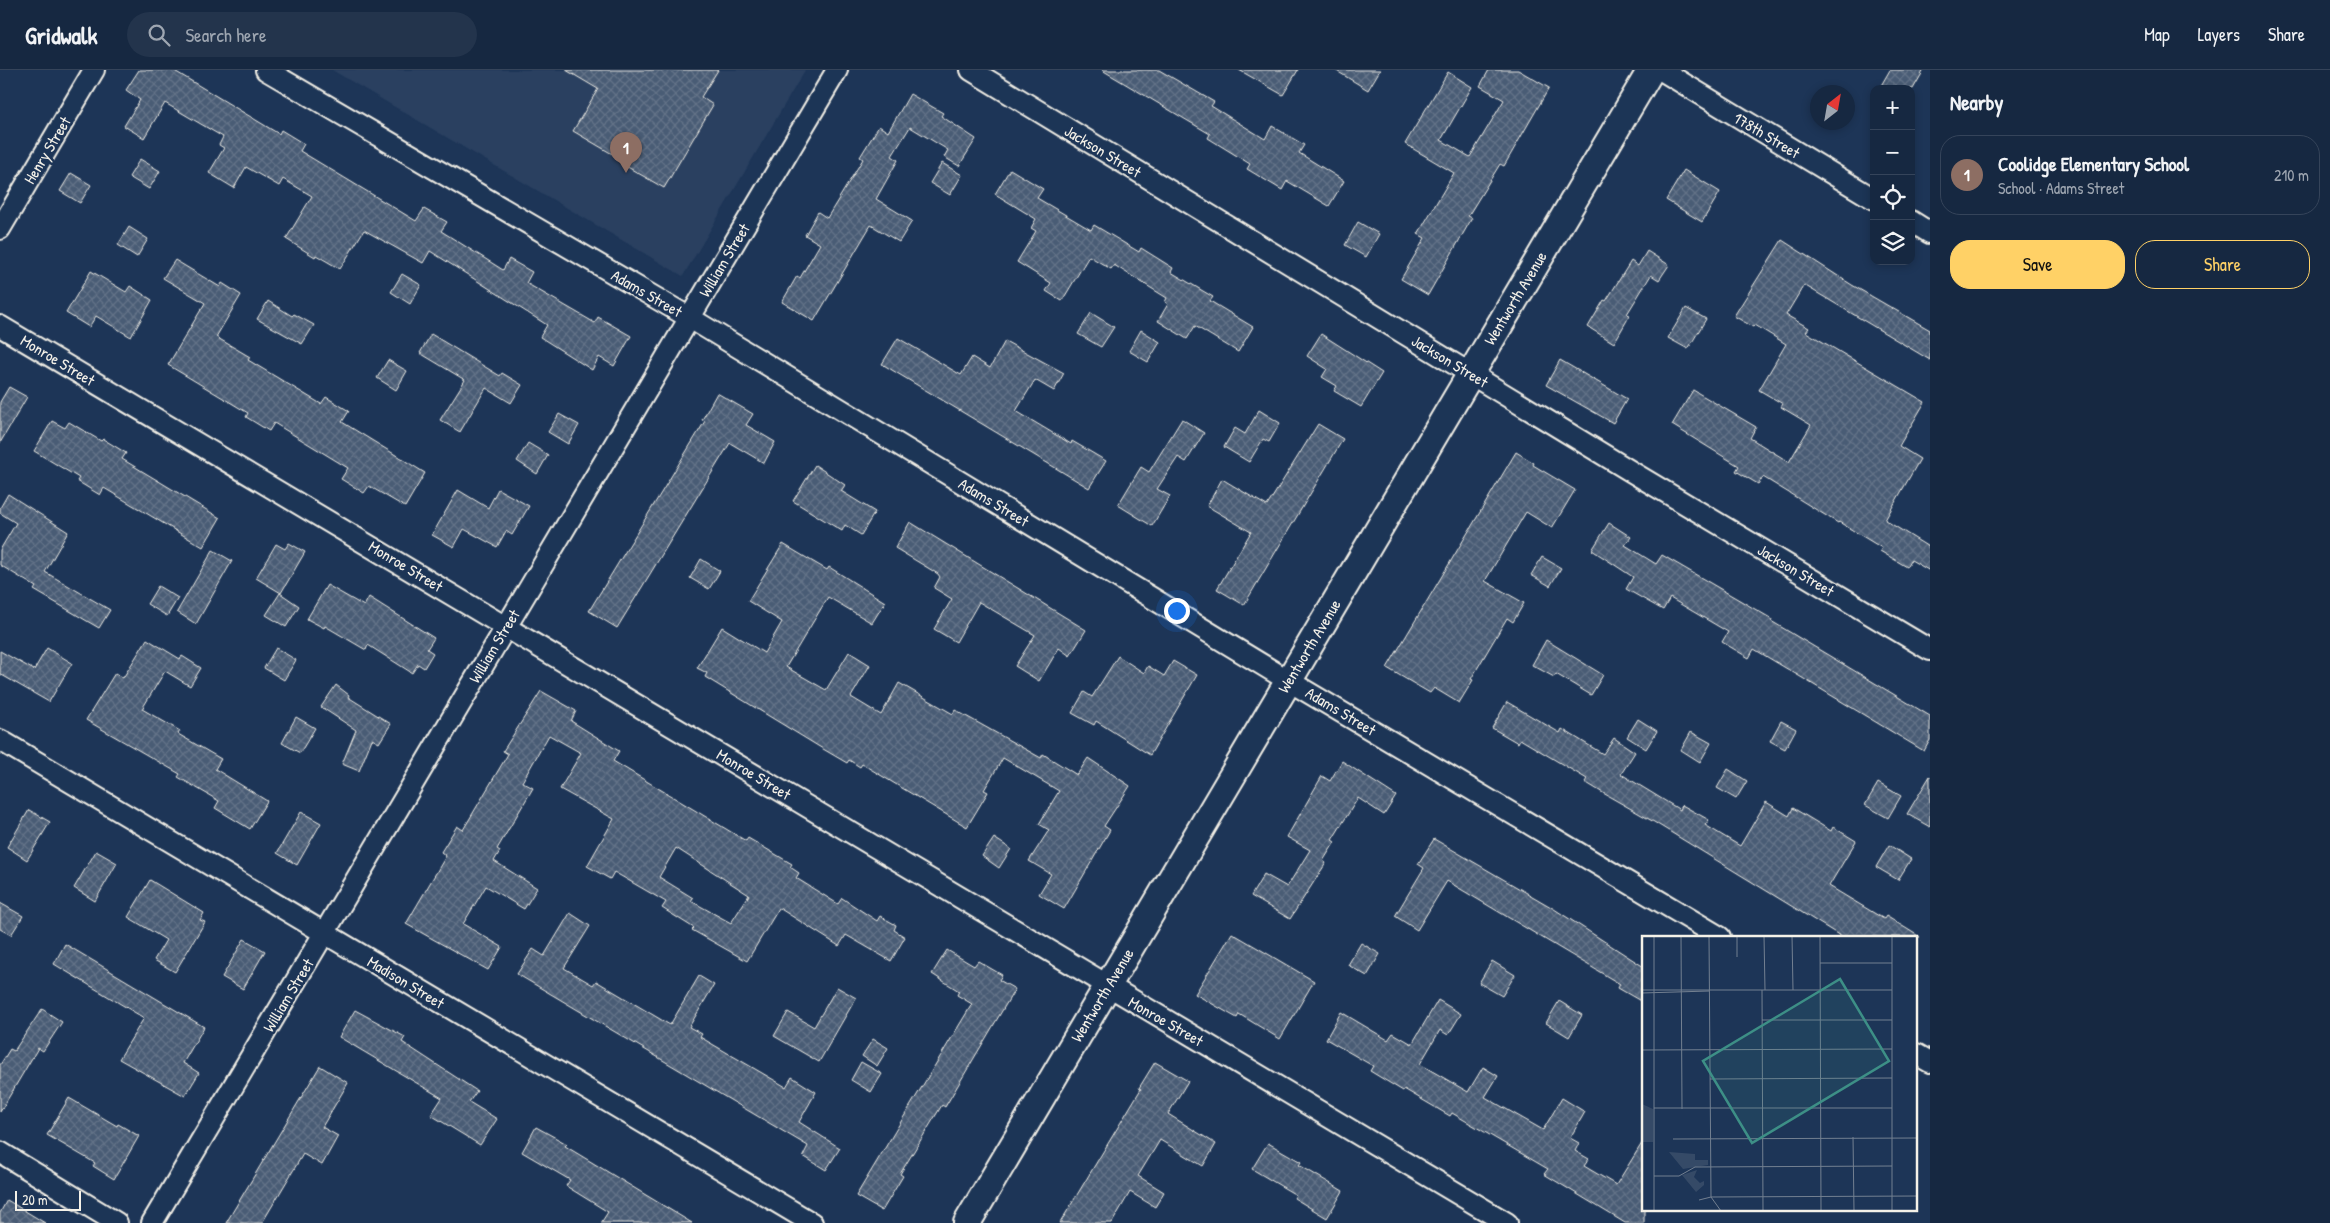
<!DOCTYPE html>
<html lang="en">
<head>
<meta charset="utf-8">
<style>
  :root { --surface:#162841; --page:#23344c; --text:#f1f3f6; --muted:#9ea6b1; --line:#35445a; --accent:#ffd166 }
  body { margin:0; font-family:"Patrick Hand",sans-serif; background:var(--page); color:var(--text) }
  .controls { position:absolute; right:15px; top:15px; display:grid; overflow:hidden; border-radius:10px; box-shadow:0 2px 8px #0003 }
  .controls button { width:45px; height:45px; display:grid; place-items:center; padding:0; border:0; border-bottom:1px solid var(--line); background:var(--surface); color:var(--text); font:25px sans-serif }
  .compass { position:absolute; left:1810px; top:15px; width:45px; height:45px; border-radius:50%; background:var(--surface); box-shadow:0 2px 8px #0003; rotate:31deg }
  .scale { position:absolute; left:15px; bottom:12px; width:66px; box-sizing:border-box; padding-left:5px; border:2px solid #f4f1e8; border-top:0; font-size:14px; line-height:18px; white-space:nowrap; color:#f4f1e8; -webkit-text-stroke:4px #1d3557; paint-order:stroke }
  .you { position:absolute; left:1176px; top:540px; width:18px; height:18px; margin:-12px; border:4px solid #fff; border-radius:50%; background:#1a73e8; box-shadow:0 0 0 8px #1a73e833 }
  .badge { display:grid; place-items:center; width:32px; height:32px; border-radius:50%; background:var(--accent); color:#fff; font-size:16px; font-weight:700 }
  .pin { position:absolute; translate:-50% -41px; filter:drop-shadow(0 1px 2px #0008) }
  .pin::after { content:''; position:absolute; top:26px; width:18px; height:15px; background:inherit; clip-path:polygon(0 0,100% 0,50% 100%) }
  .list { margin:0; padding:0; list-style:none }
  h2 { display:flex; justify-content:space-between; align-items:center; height:65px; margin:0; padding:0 20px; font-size:21px }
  h2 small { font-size:16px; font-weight:400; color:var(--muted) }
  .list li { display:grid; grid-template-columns:32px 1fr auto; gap:15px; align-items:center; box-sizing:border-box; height:80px; margin:0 10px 10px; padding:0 10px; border:1px solid var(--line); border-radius:20px }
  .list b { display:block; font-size:19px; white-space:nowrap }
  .list p { margin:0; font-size:16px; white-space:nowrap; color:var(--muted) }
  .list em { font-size:16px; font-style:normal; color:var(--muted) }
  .actions { display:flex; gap:10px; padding:15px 20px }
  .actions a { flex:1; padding:11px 0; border:1px solid var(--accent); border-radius:20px; text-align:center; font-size:18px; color:var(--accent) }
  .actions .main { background:var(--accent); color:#111 }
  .icon { flex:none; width:28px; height:28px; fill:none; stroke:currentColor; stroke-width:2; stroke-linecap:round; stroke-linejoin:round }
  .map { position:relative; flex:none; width:1930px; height:1153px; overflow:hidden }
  header { display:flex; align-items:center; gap:30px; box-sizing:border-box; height:70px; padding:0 25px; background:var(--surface); border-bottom:1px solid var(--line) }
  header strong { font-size:24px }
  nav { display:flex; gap:28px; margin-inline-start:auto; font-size:18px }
  .search { width:350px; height:45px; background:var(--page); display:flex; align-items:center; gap:12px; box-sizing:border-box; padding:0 18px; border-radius:28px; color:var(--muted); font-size:19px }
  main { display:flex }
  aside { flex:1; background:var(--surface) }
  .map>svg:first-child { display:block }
  .built { fill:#2a4060 }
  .building { fill:url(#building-cross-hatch); stroke:#f4f1e8; fill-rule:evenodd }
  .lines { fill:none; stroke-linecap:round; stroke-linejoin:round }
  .minor-casing { stroke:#f4f1e8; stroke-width:24 }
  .tertiary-casing { stroke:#f4f1e8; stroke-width:30 }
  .minor { stroke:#1d3557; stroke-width:20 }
  .tertiary { stroke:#1d3557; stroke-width:26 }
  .labels { text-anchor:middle; stroke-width:5; stroke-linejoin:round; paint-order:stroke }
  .street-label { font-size:16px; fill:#f4f1e8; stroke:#1d3557 }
  .inset-road { fill:none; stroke:#738091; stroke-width:1 }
  .view { fill:#3d8f86; fill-opacity:0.15; stroke:#3d8f86; stroke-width:2.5 }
  .inset-edge { fill:none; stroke:#f4f1e8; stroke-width:2.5 }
</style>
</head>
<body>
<header>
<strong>Gridwalk</strong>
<div class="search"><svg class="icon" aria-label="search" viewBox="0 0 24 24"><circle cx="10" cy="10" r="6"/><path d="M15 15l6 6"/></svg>Search here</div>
<nav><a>Map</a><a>Layers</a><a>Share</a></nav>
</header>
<main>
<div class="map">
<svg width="1930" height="1153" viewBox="0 0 1930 1153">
  <defs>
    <pattern id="building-cross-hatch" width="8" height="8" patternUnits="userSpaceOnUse" patternTransform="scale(1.25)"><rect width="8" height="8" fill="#485b74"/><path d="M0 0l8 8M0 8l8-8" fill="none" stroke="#637388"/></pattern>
  </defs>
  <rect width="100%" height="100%" fill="#1d3557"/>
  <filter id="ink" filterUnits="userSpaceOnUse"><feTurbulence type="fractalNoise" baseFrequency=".02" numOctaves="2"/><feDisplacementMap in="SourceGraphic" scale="10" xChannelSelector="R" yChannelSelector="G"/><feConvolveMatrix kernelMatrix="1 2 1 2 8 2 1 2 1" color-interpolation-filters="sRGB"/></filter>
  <g filter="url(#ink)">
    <path class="built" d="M332,0H805L683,206Z"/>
    <path class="building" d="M139,0H173L279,64L281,60L304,74L300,81L416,151L424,139L447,152L441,161L503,200L509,189L532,202L526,213L595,253L598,247L631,266L614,296L599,287L592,300L540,267L547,255L430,181L423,193L364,160L340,199L316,185L315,187L286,169L312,126L283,109L279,116L246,97L234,118L209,103L224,78L219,75L223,67L165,33L144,68L124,56L140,30L126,20Z
      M566,0H718L701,27L713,35L664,118L624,95L626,92L573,61L598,19Z
      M1102,0H1159L1214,32L1211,36L1265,69L1272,56L1304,75L1299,83L1344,111L1329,136L1287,111L1282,120L1247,99L1250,94L1208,68L1210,64Z
      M1239,0H1298L1283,25Z
      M1335,0H1380L1368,20Z
      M1489,0H1518L1549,18L1504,96L1500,94L1468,146L1472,148L1428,225L1401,209L1425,168L1418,164L1454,103L1405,74L1448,2L1472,17L1441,70L1470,87L1504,30L1480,16Z
      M1890,0H1924L1913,19H1879Z
      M910,24L943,43L941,46L976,69L959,96L944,87L948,80L910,57L892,86L898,90L876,129L912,151L899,172L871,155L814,251L782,232L797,206L800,208L820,174L805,165L818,142L827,148L863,89L860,87L879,56L888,62Z
      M140,89L160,101L149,119L129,107Z
      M942,93L962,105L950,125L930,113Z
      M1010,99L1043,119L1037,128L1091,160L1094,155L1139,182L1141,178L1173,198L1171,202L1213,227L1210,231L1253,257L1238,282L1195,256L1187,269L1158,251L1168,234L1165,232L1167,228L1114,195L1111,199L1089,186L1062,231L1046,221L1051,213L1017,192L1036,161L1031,158L1036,149L995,124Z
      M1684,100L1720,122L1702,152L1666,130Z
      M71,103L91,115L80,133L60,121Z
      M1358,152L1379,164L1366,187L1345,175Z
      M129,157L148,169L137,187L118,175Z
      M1782,170L1852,215L1930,260V290L1804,215L1786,245L1809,258L1806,262L1925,332L1899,376L1920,389L1885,450L1930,478V501L1911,490L1907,497L1880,481L1882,478L1839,452L1838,453L1763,407L1758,414L1736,401L1739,396L1672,355L1693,320L1756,357L1750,368L1789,392L1811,355L1781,337L1783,334L1759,320L1786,274L1755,255L1753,257L1734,246Z
      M1647,181L1669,195L1659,210L1651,205L1627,244L1630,245L1614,273L1588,257L1604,230L1606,231L1631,191L1638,196Z
      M175,190L220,217L222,213L241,225L216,267L250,287L248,290L321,334L326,327L349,341L342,352L425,403L405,437L369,416L364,423L341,409L348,398L274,353L269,361L246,347L248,343L168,295L205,233L163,208Z
      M91,201L126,222L130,216L152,230L131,267L96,246L89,257L66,243Z
      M402,204L421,215L410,234L391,222Z
      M268,231L292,246L294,244L314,255L302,274L257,249Z
      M1686,238L1706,249L1688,279L1668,268Z
      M1091,243L1114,257L1101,277L1078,264Z
      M1141,260L1160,272L1148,292L1129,281Z
      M431,264L500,306L502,303L522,315L511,333L486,318L460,362L440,350L465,310L420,283Z
      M1321,264L1382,303L1361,337L1334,321L1337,316L1322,307L1327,299L1307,286Z
      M898,268L961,305L972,287L990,298L1005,271L1064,303L1054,321L1035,310L1016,341L1071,374L1072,371L1106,391L1089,418L882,294Z
      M388,290L407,301L396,320L377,308Z
      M1560,290L1627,329L1613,353L1546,315Z
      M9,317L27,327L0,373V332Z
      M717,323L753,344L746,355L775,372L764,393L730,373L617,558L589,541L705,351L702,350Z
      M1259,340L1280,353L1269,372L1263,369L1249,392L1224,377L1235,358L1245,364Z
      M559,344L579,355L568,374L548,362Z
      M1182,349L1204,363L1186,392L1178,387L1157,419L1170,426L1152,456L1118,435L1141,397L1149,402Z
      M52,351L65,358L69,352L101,371L103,369L126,383L122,389L220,448L203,477L104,418L100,425L77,411L79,408L34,381Z
      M1318,354L1343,369L1244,535L1217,519L1251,462L1207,436L1222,409L1267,436Z
      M528,373L548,385L537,404L517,391Z
      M1516,382L1534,393L1533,395L1575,420L1552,458L1526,442L1485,511L1524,533L1513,552L1507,548L1471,609L1473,610L1459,633L1434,618L1430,623L1387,598Z
      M815,395L845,415L841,421L875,442L861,465L845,455L842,461L793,431Z
      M498,419L529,436L512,465L506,461L497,477L464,459L454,477L432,465L458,420L488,438Z
      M8,424L68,462L45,502L110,540L99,558L34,520L36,517L0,495V480L16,453L0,443V438Z
      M910,452L1086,560L1070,586L1059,578L1039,611L1015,596L1035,565L979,532L956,572L934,559L952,529L934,518L940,507L938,504L895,478Z
      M1609,453L1631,467L1625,475L1656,494L1662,485L1772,549L1771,551L1930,646V670L1924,681L1754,579L1749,588L1722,572L1728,562L1670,528L1663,540L1626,519L1633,507L1592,480Z
      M289,473L305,482L281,523L256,508L276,474L285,479Z
      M783,474L827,500L829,497L885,532L872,553L828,527L786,597L826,620L849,582L870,595L851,627L881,645L899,613L953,644L955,640L1041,688L1043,684L1077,705L1088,688L1130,716L1104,756L1110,760L1064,839L1039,824L1051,804L1029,791L1049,760L1039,754L1059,721L1003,688L984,720L988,722L967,757L862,694L860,697L849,690L847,693L818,676L705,607L707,603L697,598L722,557L764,583L782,552L748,531Z
      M213,480L232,491L196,554L177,542Z
      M1542,487L1561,498L1550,516L1531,505Z
      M701,489L720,501L709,519L690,508Z
      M327,515L364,536L369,527L434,568L427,579L433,583L424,598L418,594L412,603L368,575L366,580L325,556L324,558L307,549Z
      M158,516L178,528L167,546L147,534Z
      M280,523L299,536L286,557L266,545Z
      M147,569L180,589L182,586L201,598L190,616L165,601L142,639L180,661L178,664L221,689L215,699L267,731L250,759L215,738L219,731L178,707L180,704L86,650L115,603L123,608Z
      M1546,570L1603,605L1591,625L1556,604L1554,607L1532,595Z
      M47,578L72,593L49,632L0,604V581L34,600Z
      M276,578L296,590L284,610L264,598Z
      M1118,586L1144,603L1148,596L1164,606L1173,591L1197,605L1150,685L1096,651L1094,655L1072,643L1084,622L1092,627Z
      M336,615L349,625L348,627L391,654L379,673L372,669L359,701L342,694L356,660L321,637Z
      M541,621L576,641L571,651L619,681L613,691L746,771L748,768L792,794L790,797L799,803L796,808L838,834L842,828L877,851L880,846L896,855L894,860L905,867L891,891L846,865L839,876L779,838L747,891L692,860L694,858L662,838L666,832L614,802L610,809L587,796L614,749L560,719L581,683L549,665L522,712L533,718L497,779L500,781L494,791L537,818L524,839L486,816L463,854L502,877L488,900L406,854L446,786L441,782L457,756L463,760L508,684L503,681ZM676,778L749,825L731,853L691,831L693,828L659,807Z
      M1507,632L1560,663L1562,659L1603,684L1614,668L1635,682L1621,704L1680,740L1682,735L1709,750L1705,755L1740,776L1766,732L1789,746L1793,738L1831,761L1833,757L1856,771L1829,816L1884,849L1886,846L1920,867H1842L1654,752L1603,723L1585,712L1587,709L1520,669L1518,673L1492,658Z
      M296,647L315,658L300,683L282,673Z
      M1638,649L1657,661L1646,679L1627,667Z
      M1781,651L1796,659L1785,679L1770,671Z
      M1691,662L1711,673L1700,692L1681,680Z
      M1342,691L1396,726L1384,745L1358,728L1332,770L1335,772L1323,791L1326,793L1290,849L1251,826L1264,804L1287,817L1310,780L1287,767L1322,706L1330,711Z
      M1728,699L1747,711L1736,729L1717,718Z
      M1930,706V757L1907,744Z
      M1878,713L1901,726L1888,748L1865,735Z
      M29,740L50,752L27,790L7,777Z
      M301,742L321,753L297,795L277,783Z
      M994,768L1011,779L999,798L982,786Z
      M1434,769L1551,837L1644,897V933L1618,918L1620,914L1447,811L1417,860L1395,846L1424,798L1418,794Z
      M1889,775L1911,789L1898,810L1876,797Z
      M96,781L117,793L95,831L74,818Z
      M150,810L204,843L200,850L205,852L175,902L154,890L166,870L128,847Z
      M0,833L23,846L11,865L0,859Z
      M570,843L590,856L564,898L593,915L596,911L670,955L699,906L714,915L689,957L702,964L700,967L786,1017L792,1007L816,1022L799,1052L840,1078L826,1100L803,1086L808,1076L517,904L533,879L544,886Z
      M1232,863L1314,911L1280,969L1239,944L1237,948L1195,924Z
      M244,869L265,881L243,919L222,907Z
      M1361,873L1380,884L1367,906L1348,895Z
      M65,874L204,957L183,993L199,1003L185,1026L119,989L144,948L54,894Z
      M947,880L974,896L978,891L1002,905L999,910L1015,919L945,1037L942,1035L900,1104L903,1106L882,1141L856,1126L972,934L957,925L959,921L932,904Z
      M1492,891L1515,905L1502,926L1479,913Z
      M837,917L856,928L819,992L774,966L788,942L814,957Z
      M1438,930L1461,944L1448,965L1440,960L1420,994L1468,1022L1483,997L1498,1006L1485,1027L1543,1060L1562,1028L1585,1042L1570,1068L1579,1073L1575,1081L1589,1089L1584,1096L1616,1115L1644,1070V1153H1625L1544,1104L1548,1099L1452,1043L1450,1046L1404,1019L1403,1021L1370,1001L1373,996L1326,969L1341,942L1388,970L1393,963L1412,974Z
      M1559,931L1582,945L1569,967L1546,953Z
      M42,939L62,952L43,981L38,978L0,1042V995L10,979L14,981Z
      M355,940L405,967L402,972L477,1021L469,1032L497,1049L480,1075L431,1045L442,1028L339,967Z
      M873,969L888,978L877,996L862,986Z
      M861,992L882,1004L871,1022L851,1010Z
      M1155,992L1188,1011L1168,1044L1216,1074L1203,1096L1160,1070L1138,1106L1164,1122L1155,1137L1130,1122L1112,1153H1060L1141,1019L1139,1018Z
      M320,996L348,1013L322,1057L338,1066L322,1095L303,1084L262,1153H226Z
      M69,1028L117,1056L118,1054L139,1066L114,1109L93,1096L95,1093L47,1065Z
      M536,1057L567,1074L565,1076L692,1153H601L608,1142L566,1116L570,1110L522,1082Z
      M1268,1073L1301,1092L1299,1095L1343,1121L1327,1148L1294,1128L1296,1125L1252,1099Z
      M7,1130L45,1153H0V1143Z"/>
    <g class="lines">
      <defs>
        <path id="minor" d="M266,0L690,248L1289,611L1720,867
          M971,0L1632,402L1930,580
          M1661,0L1874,129
          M1911,151L1930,163
          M0,159L94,0
          M0,256L1507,1153
          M0,670L812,1153
          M1916,984L1930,992
          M0,1082L117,1153
          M152,1153L837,0"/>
        <path id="tertiary" d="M967,1153L1651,0"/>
      </defs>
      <use href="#minor" class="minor-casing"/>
      <use href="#tertiary" class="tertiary-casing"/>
      <use href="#minor" class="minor"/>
      <use href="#tertiary" class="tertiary"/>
    </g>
  </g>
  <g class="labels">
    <g class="street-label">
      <text transform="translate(1767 65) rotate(31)" y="6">178th Street</text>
      <text transform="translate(47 80) rotate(-59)" y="6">Henry Street</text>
      <text transform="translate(1103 81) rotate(31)" y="6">Jackson Street</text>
      <text transform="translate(724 190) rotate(-59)" y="6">William Street</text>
      <text transform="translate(647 223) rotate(30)" y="6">Adams Street</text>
      <text transform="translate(1515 228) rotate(-59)" y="6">Wentworth Avenue</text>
      <text transform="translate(58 290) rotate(31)" y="6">Monroe Street</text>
      <text transform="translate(1450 291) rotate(31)" y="6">Jackson Street</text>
      <text transform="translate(994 432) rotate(31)" y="6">Adams Street</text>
      <text transform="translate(406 496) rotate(31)" y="6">Monroe Street</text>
      <text transform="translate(1796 500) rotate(31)" y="6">Jackson Street</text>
      <text transform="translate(494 576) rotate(-59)" y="6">William Street</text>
      <text transform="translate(1309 576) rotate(-59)" y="6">Wentworth Avenue</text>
      <text transform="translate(1341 641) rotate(31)" y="6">Adams Street</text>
      <text transform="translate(754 704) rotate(31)" y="6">Monroe Street</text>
      <text transform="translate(406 912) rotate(31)" y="6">Madison Street</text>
      <text transform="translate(288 925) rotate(-59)" y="6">William Street</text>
      <text transform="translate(1102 925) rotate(-59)" y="6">Wentworth Avenue</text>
      <text transform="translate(1166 951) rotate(30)" y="6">Monroe Street</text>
    </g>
  </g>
  <g transform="translate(1642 866)">
    <rect width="275" height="275" fill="#1d3557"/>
    <path d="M0,168L11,173V206H0ZM27,216L53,218V224H66V229L41,233ZM55,234L52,241L58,247L62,245V249L54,256L40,239Z" fill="#354a67"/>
    <path class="inset-road" d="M12,0V275M39,0L40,173M67,0L69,261L79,275M122,0L123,54M150,0L151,54M178,0L179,275M250,0V275M95,21V0M178,27H250M0,54H250M120,54L121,275M0,57L67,55M120,84H250M0,114L250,113M68,143L250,142M12,172H250M211,201L212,275M31,203L275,202M12,240H37L53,231L250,230M57,264L69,261L275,260"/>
    <path class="view" d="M198,43L247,125L110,207L61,125Z"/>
    <rect width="275" height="275" class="inset-edge"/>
  </g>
</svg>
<div class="controls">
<button>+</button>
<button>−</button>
<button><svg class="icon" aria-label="locate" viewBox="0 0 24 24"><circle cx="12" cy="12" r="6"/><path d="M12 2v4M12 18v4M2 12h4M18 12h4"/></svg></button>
<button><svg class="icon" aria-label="layers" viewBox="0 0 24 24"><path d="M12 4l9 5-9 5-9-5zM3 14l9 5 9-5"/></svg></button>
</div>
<svg class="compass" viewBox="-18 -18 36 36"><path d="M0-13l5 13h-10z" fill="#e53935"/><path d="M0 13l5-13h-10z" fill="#9ea6b1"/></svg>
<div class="scale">20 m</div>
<div class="you"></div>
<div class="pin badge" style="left:626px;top:103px;background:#8d6e63">1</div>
</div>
<aside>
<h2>Nearby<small></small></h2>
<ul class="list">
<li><span class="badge" style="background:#8d6e63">1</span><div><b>Coolidge Elementary School</b><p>School · Adams Street</p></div><em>210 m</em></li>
</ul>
<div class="actions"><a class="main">Save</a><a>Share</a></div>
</aside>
</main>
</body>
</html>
